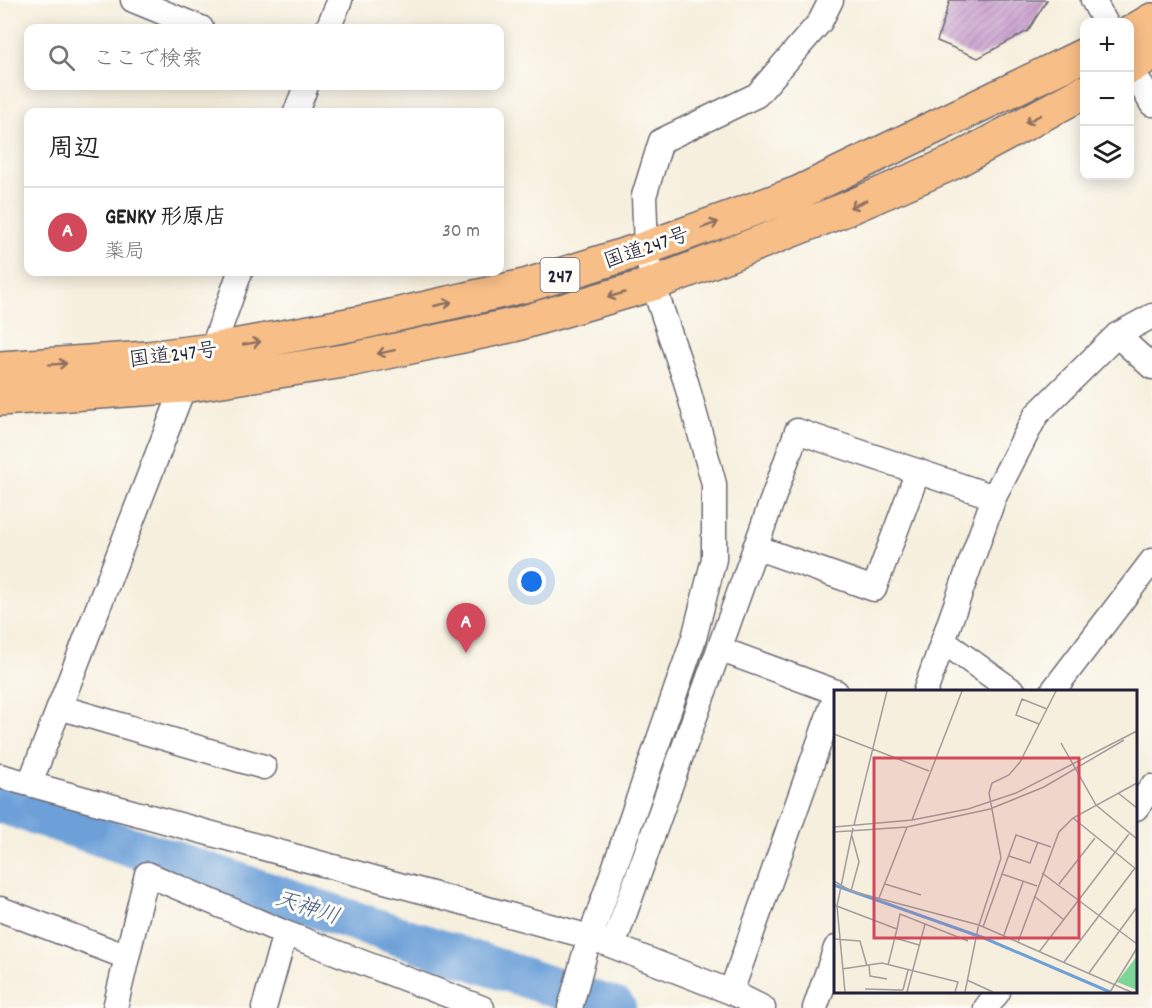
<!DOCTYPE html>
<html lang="ja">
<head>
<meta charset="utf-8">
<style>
  :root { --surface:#fff; --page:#f2f2f2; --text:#222; --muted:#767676; --line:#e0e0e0; --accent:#d1495b }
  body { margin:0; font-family:Dekko,"Klee One",sans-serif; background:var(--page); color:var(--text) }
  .controls { position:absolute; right:18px; top:18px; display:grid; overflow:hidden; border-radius:12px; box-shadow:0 3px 15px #0003 }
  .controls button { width:54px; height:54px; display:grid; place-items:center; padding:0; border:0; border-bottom:2px solid var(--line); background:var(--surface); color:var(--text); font:30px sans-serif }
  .you { position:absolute; left:532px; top:582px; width:21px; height:21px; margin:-15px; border:4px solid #fff; border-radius:50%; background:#1a73e8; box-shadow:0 0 0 9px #1a73e833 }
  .badge { display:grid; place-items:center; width:39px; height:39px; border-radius:50%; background:var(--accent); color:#fff; font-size:20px; font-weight:700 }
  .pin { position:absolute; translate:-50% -50px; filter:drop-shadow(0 2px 3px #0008) }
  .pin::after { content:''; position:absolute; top:32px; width:21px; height:18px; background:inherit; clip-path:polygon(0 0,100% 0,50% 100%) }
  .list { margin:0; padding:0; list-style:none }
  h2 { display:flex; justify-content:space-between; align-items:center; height:78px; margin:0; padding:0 24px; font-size:26px }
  h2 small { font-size:20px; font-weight:400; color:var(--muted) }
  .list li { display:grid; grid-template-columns:39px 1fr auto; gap:18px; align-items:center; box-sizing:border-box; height:90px; padding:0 24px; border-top:2px solid var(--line) }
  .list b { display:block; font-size:22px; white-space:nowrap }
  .list p { margin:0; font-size:20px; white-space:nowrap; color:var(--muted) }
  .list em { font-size:20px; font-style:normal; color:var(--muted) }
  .icon { flex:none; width:33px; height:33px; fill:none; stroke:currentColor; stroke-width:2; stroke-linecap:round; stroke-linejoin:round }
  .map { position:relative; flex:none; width:1152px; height:1008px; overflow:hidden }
  .search { position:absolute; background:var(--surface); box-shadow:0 3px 15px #0003; left:24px; top:24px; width:480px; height:66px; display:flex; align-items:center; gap:15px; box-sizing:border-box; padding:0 21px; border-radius:12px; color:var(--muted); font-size:22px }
  .panel { position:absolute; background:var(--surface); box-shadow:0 3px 15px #0003; left:24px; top:108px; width:480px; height:168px; border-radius:12px }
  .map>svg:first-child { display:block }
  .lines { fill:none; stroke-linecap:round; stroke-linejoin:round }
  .river { stroke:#6da0d8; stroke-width:40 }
  .building { fill:url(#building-hatch) }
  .minor-casing { stroke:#6c6a74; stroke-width:27 }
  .highway-casing { stroke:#6c6a74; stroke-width:36 }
  .minor { stroke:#fff; stroke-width:24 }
  .highway { stroke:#f7be87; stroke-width:33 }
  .oneway { stroke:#8c7061 }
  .labels { text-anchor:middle; stroke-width:6; stroke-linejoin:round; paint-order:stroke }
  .shield { fill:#fdfcf7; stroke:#646373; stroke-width:1.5 }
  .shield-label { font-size:20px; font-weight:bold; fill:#22223b }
  .street-label { font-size:21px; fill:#22223b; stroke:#fdfcf7 }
  .water-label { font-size:22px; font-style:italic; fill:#445b82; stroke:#fdfcf7 }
  .inset-river { fill:none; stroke:#6da0d8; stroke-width:3 }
  .inset-road { fill:none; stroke:#a19d9c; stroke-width:1.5 }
  .view { fill:#d1495b; fill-opacity:0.15; stroke:#d1495b; stroke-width:3 }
  .inset-edge { fill:none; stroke:#22223b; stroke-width:3 }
</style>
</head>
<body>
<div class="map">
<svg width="1152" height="1008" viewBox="0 0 1152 1008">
  <defs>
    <pattern id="building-hatch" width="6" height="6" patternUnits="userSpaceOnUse" patternTransform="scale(1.5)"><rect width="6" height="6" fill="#c89dcd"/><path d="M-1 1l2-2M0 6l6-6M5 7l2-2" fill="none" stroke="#a280a8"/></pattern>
  </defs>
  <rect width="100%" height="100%" fill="#fdfcf7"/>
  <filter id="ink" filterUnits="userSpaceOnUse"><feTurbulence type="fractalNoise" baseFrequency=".0167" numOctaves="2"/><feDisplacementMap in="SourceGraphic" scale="12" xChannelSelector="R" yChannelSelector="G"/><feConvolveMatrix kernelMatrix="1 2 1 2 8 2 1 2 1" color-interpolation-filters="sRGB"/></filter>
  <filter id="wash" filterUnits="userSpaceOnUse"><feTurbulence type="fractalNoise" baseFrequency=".008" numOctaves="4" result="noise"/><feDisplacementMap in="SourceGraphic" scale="24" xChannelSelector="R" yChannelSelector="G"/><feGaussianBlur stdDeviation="1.35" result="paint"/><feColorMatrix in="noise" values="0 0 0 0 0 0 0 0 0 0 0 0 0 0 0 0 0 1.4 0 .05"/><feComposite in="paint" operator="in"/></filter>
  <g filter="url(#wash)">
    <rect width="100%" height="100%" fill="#f6efdd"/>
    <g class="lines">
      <path class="river" d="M0,803L616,1008"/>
    </g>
    <g id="blocks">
      <path class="building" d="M950,0H1047L1028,31L978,58L937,41Z"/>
    </g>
  </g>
  <g filter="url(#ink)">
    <use href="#blocks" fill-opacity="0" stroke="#6c6a74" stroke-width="1.5"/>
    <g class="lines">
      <defs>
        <path id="minor" d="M133,0L201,28
          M1093,0L1105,22
          M328,28L340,0
          M1130,66L1152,104
          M296,112L306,86
          M1117,335L1152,367
          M212,350L240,272
          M755,547L874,589L918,471
          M944,642L1014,692
          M719,649L836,692
          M925,692L994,497L1036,415L1117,335L1152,316
          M1052,692L1152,561
          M59,707L264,767
          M0,776L590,937L731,992L763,1008
          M30,783L184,386
          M1136,808L1152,787
          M0,909L127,957L115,1008
          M613,946L797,431L994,497
          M127,957L147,874L285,933L482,1008
          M731,992L836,695
          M264,1008L285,933
          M570,1008L585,953L694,638L714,559V484L686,382L653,284L646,248L644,196L661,141L757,95L820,22L831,0
          M815,1008L836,948
          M986,1008L998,992"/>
        <path id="highway" d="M1130,33L1152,20
          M1130,67L1152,53
          M0,368L147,358L212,350L364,322L528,285L646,248L798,193L1084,55
          M0,399L184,386L350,360L514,325L653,284L844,210L952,163L1084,92"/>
      </defs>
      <use href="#minor" class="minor-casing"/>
      <use href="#highway" class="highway-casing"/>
      <use href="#minor" class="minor"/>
      <use href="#highway" class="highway"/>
    </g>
    <defs><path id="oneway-shaft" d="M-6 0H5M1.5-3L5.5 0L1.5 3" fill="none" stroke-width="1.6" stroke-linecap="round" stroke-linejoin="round" transform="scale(1.5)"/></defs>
    <g class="oneway">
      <use href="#oneway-shaft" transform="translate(1033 119) rotate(152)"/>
      <use href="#oneway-shaft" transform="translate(858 204) rotate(156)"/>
      <use href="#oneway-shaft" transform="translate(710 225) rotate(-20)"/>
      <use href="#oneway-shaft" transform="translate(616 295) rotate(164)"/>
      <use href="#oneway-shaft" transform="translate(443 304) rotate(-13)"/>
      <use href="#oneway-shaft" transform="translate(252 343) rotate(-10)"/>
      <use href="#oneway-shaft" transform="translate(386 352) rotate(168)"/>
      <use href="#oneway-shaft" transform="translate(58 364) rotate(-4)"/>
    </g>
  </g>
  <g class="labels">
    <rect class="shield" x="540.5" y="258" width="39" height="34" rx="4.5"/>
    <g class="shield-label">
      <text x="560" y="282">247</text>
    </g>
    <g class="street-label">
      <text transform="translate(646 247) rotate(-19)" y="7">国道247号</text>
      <text transform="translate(173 354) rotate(-7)" y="7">国道247号</text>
    </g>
    <g class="water-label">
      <text transform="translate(308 906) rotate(18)" y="8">天神川</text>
    </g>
  </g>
  <g transform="translate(834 690)">
    <rect width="303" height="303" fill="#f6efdd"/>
    <path d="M303,266V300L283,292Z" fill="#7fd498"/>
    <path class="inset-river" d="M0,195L150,248L276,302"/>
    <path class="inset-road" d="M205,34L182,25L188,9L213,19M0,44L95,81M227,53L262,115L303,149M284,103L303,118M239,128L302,179M78,130L128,1M20,135L53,1M0,137L78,130L134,119L182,103L303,41M0,142L73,137L156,119L210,97L290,50M175,166L196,173L204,152M208,183L303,254M168,184L203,196M0,191L17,201L145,235L297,302M51,194L87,205M225,194L261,148M17,201L25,172L18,146M200,206L229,229M45,208L73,137M0,215L63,239L54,275M149,237L182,145L217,157M63,239L66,224L134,251M170,245L189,192M61,248L85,255M0,249L26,251L33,276M184,252L225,142L239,128L303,93M205,262L295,144M230,272L301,178M35,275L36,286L53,289M8,279L48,273L124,292L121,302M255,283L303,217M133,290L159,302M31,299L69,300M69,300L74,280M11,302L3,216L19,138M73,302L91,234M131,302L144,238L167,168L155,103L158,93L175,85L186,72L222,1M276,302L303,258"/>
    <path class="view" d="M40,68H245V248H40Z"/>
    <rect width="303" height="303" class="inset-edge"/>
  </g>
</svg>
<div class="controls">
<button>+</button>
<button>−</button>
<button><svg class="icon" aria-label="layers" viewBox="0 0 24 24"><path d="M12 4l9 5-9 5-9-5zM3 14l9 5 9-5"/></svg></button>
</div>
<div class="you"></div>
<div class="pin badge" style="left:466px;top:653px">A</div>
<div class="search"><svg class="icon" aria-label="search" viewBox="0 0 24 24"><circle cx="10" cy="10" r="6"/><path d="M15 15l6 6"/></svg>ここで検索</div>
<section class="panel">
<h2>周辺<small></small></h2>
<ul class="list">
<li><span class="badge">A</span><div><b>GENKY 形原店</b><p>薬局</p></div><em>30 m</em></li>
</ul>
</section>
</div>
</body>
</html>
